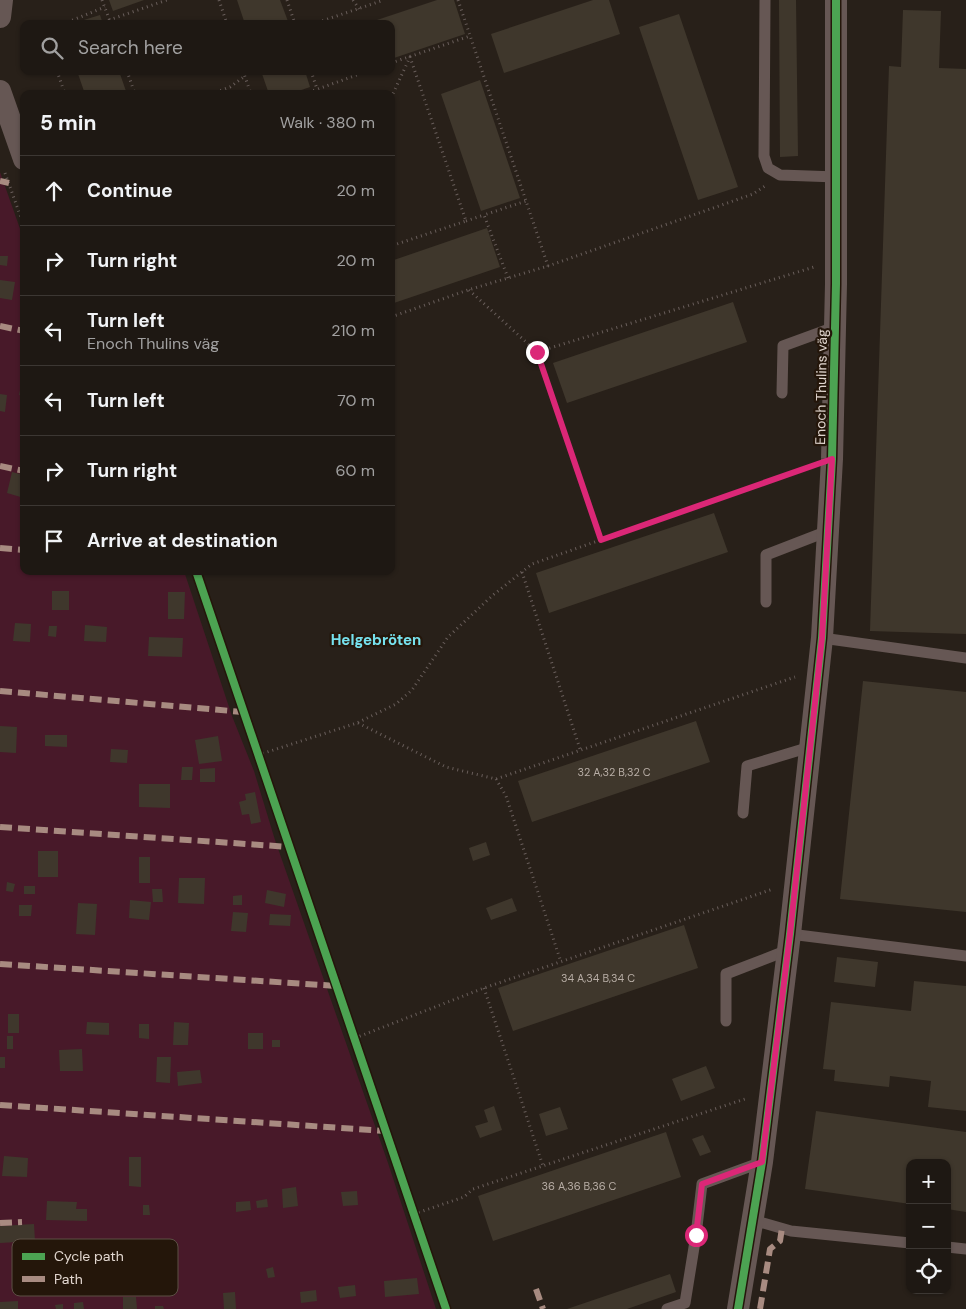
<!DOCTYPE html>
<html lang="en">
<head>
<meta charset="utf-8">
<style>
  :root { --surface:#1e1813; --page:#26211c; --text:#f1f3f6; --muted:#a1a0a0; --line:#3c3733 }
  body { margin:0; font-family:"DM Sans",sans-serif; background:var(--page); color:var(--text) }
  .controls { position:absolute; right:15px; bottom:15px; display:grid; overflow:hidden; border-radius:10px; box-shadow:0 1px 4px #0004 }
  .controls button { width:45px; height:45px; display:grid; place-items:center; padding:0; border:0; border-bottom:1px solid var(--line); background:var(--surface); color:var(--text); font:25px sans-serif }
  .stop { position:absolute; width:15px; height:15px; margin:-11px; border:4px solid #db2777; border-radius:50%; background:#fff }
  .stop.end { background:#db2777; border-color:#fff; box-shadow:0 1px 5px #0008 }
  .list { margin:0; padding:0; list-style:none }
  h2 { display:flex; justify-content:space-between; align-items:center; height:65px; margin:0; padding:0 20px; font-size:21px }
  h2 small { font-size:16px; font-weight:400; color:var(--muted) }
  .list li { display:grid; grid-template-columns:32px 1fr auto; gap:15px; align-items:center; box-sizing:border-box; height:70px; padding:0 20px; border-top:1px solid var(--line) }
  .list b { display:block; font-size:19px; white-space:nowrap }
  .list p { margin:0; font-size:16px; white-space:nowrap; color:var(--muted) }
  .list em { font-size:16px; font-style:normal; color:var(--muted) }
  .icon { flex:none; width:28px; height:28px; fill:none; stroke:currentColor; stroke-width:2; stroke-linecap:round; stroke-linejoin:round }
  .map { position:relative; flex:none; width:966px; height:1309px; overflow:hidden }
  .search { position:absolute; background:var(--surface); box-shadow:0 1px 4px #0004; left:20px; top:20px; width:375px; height:55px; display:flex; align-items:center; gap:12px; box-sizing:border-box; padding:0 18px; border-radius:10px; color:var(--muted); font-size:19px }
  .panel { position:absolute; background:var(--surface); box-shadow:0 1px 4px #0004; left:20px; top:90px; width:375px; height:485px; border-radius:10px }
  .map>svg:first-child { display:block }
  .green { fill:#481929 }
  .building { fill:#3f372c }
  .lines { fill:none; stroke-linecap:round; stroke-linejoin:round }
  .path { stroke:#695e5b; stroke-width:3; stroke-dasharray:1 4; stroke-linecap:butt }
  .lane { stroke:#665754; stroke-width:11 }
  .street { stroke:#665754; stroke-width:22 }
  .quiet { stroke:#a88b81; stroke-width:6; stroke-dasharray:12 6; stroke-linecap:butt }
  .cycleway-casing { stroke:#24160a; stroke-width:11 }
  .cycleway { stroke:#4ca352; stroke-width:8 }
  .route { stroke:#db2777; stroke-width:6 }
  .labels { text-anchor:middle; stroke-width:4.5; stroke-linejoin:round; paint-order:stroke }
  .number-label { font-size:11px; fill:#b8aea6 }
  .street-label { font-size:14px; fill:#e1d6cf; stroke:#24160a }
  .neighbourhood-label { font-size:15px; font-weight:bold; fill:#76e1ed; stroke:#24160a }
  .key { fill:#24160a; stroke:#5d5045; stroke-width:1 }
  .key-label { font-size:14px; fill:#e1d6cf }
</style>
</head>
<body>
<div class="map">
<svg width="966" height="1309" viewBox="0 0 966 1309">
  <rect width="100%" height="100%" fill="#282019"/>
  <path class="green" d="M0,172L24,240V571H184L232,716L254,771L275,840L388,1163L436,1309H0Z"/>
  <path class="building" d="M109,0H144L113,11Z
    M237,0H280L289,24H245Z
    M437,0H454L465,34L391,59V24L368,23Z
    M593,0H609L620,34L504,73L491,34Z
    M779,0H796L798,156L780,157Z
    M903,10L941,11L939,68L966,69V634L870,631L889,66L901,67Z
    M679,14L738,187L698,200L639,27Z
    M100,15L103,24H74V23Z
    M77,71H119L127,94H85Z
    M261,71H305L310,87L290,94H269Z
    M480,80L520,198L481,211L441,94Z
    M487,228L500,267L391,304V261Z
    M0,256H8L7,266L0,265Z
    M0,280L15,282L12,300L0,298Z
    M733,302L747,342L567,403L553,363Z
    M22,380L24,381V396L19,395Z
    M0,394L7,395L5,412L0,411Z
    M12,472L24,475V498L7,493Z
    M714,513L728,552L549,613L536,573Z
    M52,591H69V610H52Z
    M168,592H185L184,619H168Z
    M15,623L31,624L30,642L13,641Z
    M85,625L107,627L106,642L84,641Z
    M49,626H57L56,637L48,636Z
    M149,637L183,638L182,657L148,656Z
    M863,681L966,692V912L840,899Z
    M696,721L710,762L532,822L518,781Z
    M0,726L17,727L16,753L0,752Z
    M45,735H67V747L45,746Z
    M218,736L222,761L199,764L195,740Z
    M111,749L128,750L127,763L110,762Z
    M182,767H193L192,780H181Z
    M215,768V782H200V769Z
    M139,784H170V808L139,807Z
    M255,792L261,822L251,824L249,814L242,815L239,802L246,800L245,794Z
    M486,842L490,855L473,861L469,848Z
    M38,851H58V877H38Z
    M139,857H150V883H139Z
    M179,878H205L204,904L178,903Z
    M7,882L15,884L13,892L6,891Z
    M24,886H35V894H24Z
    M152,889H162L163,902H153Z
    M267,890L286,894L284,907L265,903Z
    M242,895V905H233V896Z
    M512,898L517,911L491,920L486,908Z
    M130,900L151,902L149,920L129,918Z
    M78,903L97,904L95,935L76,934Z
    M19,905H32L31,916H19Z
    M233,912L248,913L246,932L231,931Z
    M270,914L291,915L290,926L269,925Z
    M684,925L698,968L513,1031L498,988Z
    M837,957L878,962L875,987L834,982Z
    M914,981L966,986V1111L928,1107L931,1081L890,1076L889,1087L834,1081L835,1070L823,1069L831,1002L911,1011Z
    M8,1014H19V1033H8Z
    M87,1022L109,1023V1035L86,1034Z
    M174,1022L189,1023L188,1045H173Z
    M139,1024H149V1039L139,1038Z
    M248,1033H263V1049H248Z
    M7,1036H13V1049H7Z
    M272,1040H280V1047H272Z
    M82,1049L83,1071H60L59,1050Z
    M0,1057H5V1068H0Z
    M157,1057H171L170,1083L156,1082Z
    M706,1066L715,1088L681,1101L672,1079Z
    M200,1070L202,1083L178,1086L177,1072Z
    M494,1106L502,1130L480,1138L475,1126L488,1122L484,1110Z
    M560,1107L568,1129L546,1136L539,1114Z
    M816,1111L966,1132V1212L947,1209V1163H910V1204L805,1189Z
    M666,1132L681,1177L493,1241L478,1196Z
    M703,1135L711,1152L700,1156L692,1139Z
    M4,1156L28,1158L27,1177L2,1176Z
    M129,1157H141V1187L129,1186Z
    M296,1187L298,1206L283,1208L282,1189Z
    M357,1191L358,1205L343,1206L341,1192Z
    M267,1199L268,1207L257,1208L256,1201Z
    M47,1201L77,1202L76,1209H87V1221L46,1220Z
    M250,1201L251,1210L236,1212V1202Z
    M143,1205H149L150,1215H143Z
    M34,1224L35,1241L0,1243V1226Z
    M273,1267L275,1277L268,1278L266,1269Z
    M670,1274L676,1292L627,1309H567Z
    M417,1278L419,1294L385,1297L384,1281Z
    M355,1285L356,1296L340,1298L338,1287Z
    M316,1290L317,1301L301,1303L300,1292Z
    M235,1292L236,1309H224L223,1293Z
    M123,1297H136L137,1309H123Z
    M18,1301V1309H0V1302Z
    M83,1302L84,1309H74V1303Z
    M63,1304V1309H56L55,1305Z
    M155,1306H163L164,1309H155Z"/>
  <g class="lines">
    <path class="path" d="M102,0L111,24
      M219,0L227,24
      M287,0L295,24
      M353,0L359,9
      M458,0L548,266
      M109,20L167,0
      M63,24L105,7
      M313,24L384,0
      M391,63L470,36
      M57,71L65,94
      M127,71L135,94
      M243,71L251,94
      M311,71L317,89
      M211,94L230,87L245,76
      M304,94L368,71
      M391,98L410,57L466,221L391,246
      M5,173L24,226
      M466,221L484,215
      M508,278L484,215L526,201
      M469,290L537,352L814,267
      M391,317L468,290L548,266L753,194L765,186
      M537,352L601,540
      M522,572L580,749
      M358,723L446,767L496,779L795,677
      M258,755L357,723L396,704L412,690L448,637L493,595L532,564L809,467
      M496,779L506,796L561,962
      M484,988L543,1166
      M355,1038L484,988L773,889
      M414,1214L464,1197L473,1189L748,1098"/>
    <path class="lane" d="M765,0L764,156L768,168L780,175L837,177
      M782,393L783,346L835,327
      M766,602V555L828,531
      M822,638L966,658
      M743,813L747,766L810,747
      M790,934L966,956
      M726,1021V974L788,950
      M753,1220L791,1231L910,1243
      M947,1247L966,1249
      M667,1309L685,1303L696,1235L702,1184L762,1162"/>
    <path class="street" d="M0,17L2,0
      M0,91L24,159
      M738,1309L762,1162L790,934L822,638L832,459L836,284V0"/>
    <path class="quiet" d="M0,181L9,183
      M0,326L24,331
      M0,466L24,471
      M0,548L24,550
      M0,691L243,712
      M0,827L290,847
      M0,964L337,986
      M0,1105L386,1131
      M0,1223L22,1222
      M536,1289L543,1309
      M760,1309L770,1249L780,1241L782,1228"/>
    <defs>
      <path id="cycleway" d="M196,571L446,1309
        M738,1309L762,1162L790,934L822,638L832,459L836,284V0"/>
    </defs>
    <use href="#cycleway" class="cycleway-casing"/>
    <use href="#cycleway" class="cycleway"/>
  </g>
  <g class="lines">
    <path class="route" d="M537,352L601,540L832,459L822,638L790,934L762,1162L702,1184L696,1235"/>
  </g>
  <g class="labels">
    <g class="number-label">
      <text x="614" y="776">32 A,32 B,32 C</text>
      <text x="598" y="982">34 A,34 B,34 C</text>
      <text x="579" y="1190">36 A,36 B,36 C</text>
    </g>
    <g class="street-label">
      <text transform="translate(821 387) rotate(-89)" y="5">Enoch Thulins väg</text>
    </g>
    <g class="neighbourhood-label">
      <text x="376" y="645">Helgebröten</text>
    </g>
  </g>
  <rect x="12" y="1239" width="166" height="57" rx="8" class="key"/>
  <rect x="22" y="1253" width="23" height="7" fill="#4ca352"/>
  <rect x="22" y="1276" width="23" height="6" fill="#a88b81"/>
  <g class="key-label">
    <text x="54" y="1261">Cycle path</text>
    <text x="54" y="1284">Path</text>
  </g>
</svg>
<div class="controls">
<button>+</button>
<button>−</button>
<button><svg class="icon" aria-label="locate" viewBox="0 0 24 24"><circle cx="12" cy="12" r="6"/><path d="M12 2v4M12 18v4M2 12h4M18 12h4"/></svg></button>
</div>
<div class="stop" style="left:696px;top:1235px"></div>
<div class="stop end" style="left:537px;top:352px"></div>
<div class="search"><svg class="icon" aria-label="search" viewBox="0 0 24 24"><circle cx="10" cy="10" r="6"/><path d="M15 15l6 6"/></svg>Search here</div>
<section class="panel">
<h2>5 min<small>Walk · 380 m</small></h2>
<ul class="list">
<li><svg class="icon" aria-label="ahead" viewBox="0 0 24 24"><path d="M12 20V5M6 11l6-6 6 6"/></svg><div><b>Continue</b></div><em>20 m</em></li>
<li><svg class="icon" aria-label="right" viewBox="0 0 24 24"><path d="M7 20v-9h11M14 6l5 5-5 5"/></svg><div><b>Turn right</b></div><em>20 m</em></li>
<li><svg class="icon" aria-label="left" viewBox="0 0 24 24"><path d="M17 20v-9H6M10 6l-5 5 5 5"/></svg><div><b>Turn left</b><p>Enoch Thulins väg</p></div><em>210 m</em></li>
<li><svg class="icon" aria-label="left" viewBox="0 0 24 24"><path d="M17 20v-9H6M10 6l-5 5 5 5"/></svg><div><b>Turn left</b></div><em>70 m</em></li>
<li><svg class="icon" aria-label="right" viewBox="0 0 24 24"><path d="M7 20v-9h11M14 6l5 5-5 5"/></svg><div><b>Turn right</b></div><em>60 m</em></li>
<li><svg class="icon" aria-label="arrive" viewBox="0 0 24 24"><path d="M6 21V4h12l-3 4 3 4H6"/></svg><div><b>Arrive at destination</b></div></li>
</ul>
</section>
</div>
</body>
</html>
